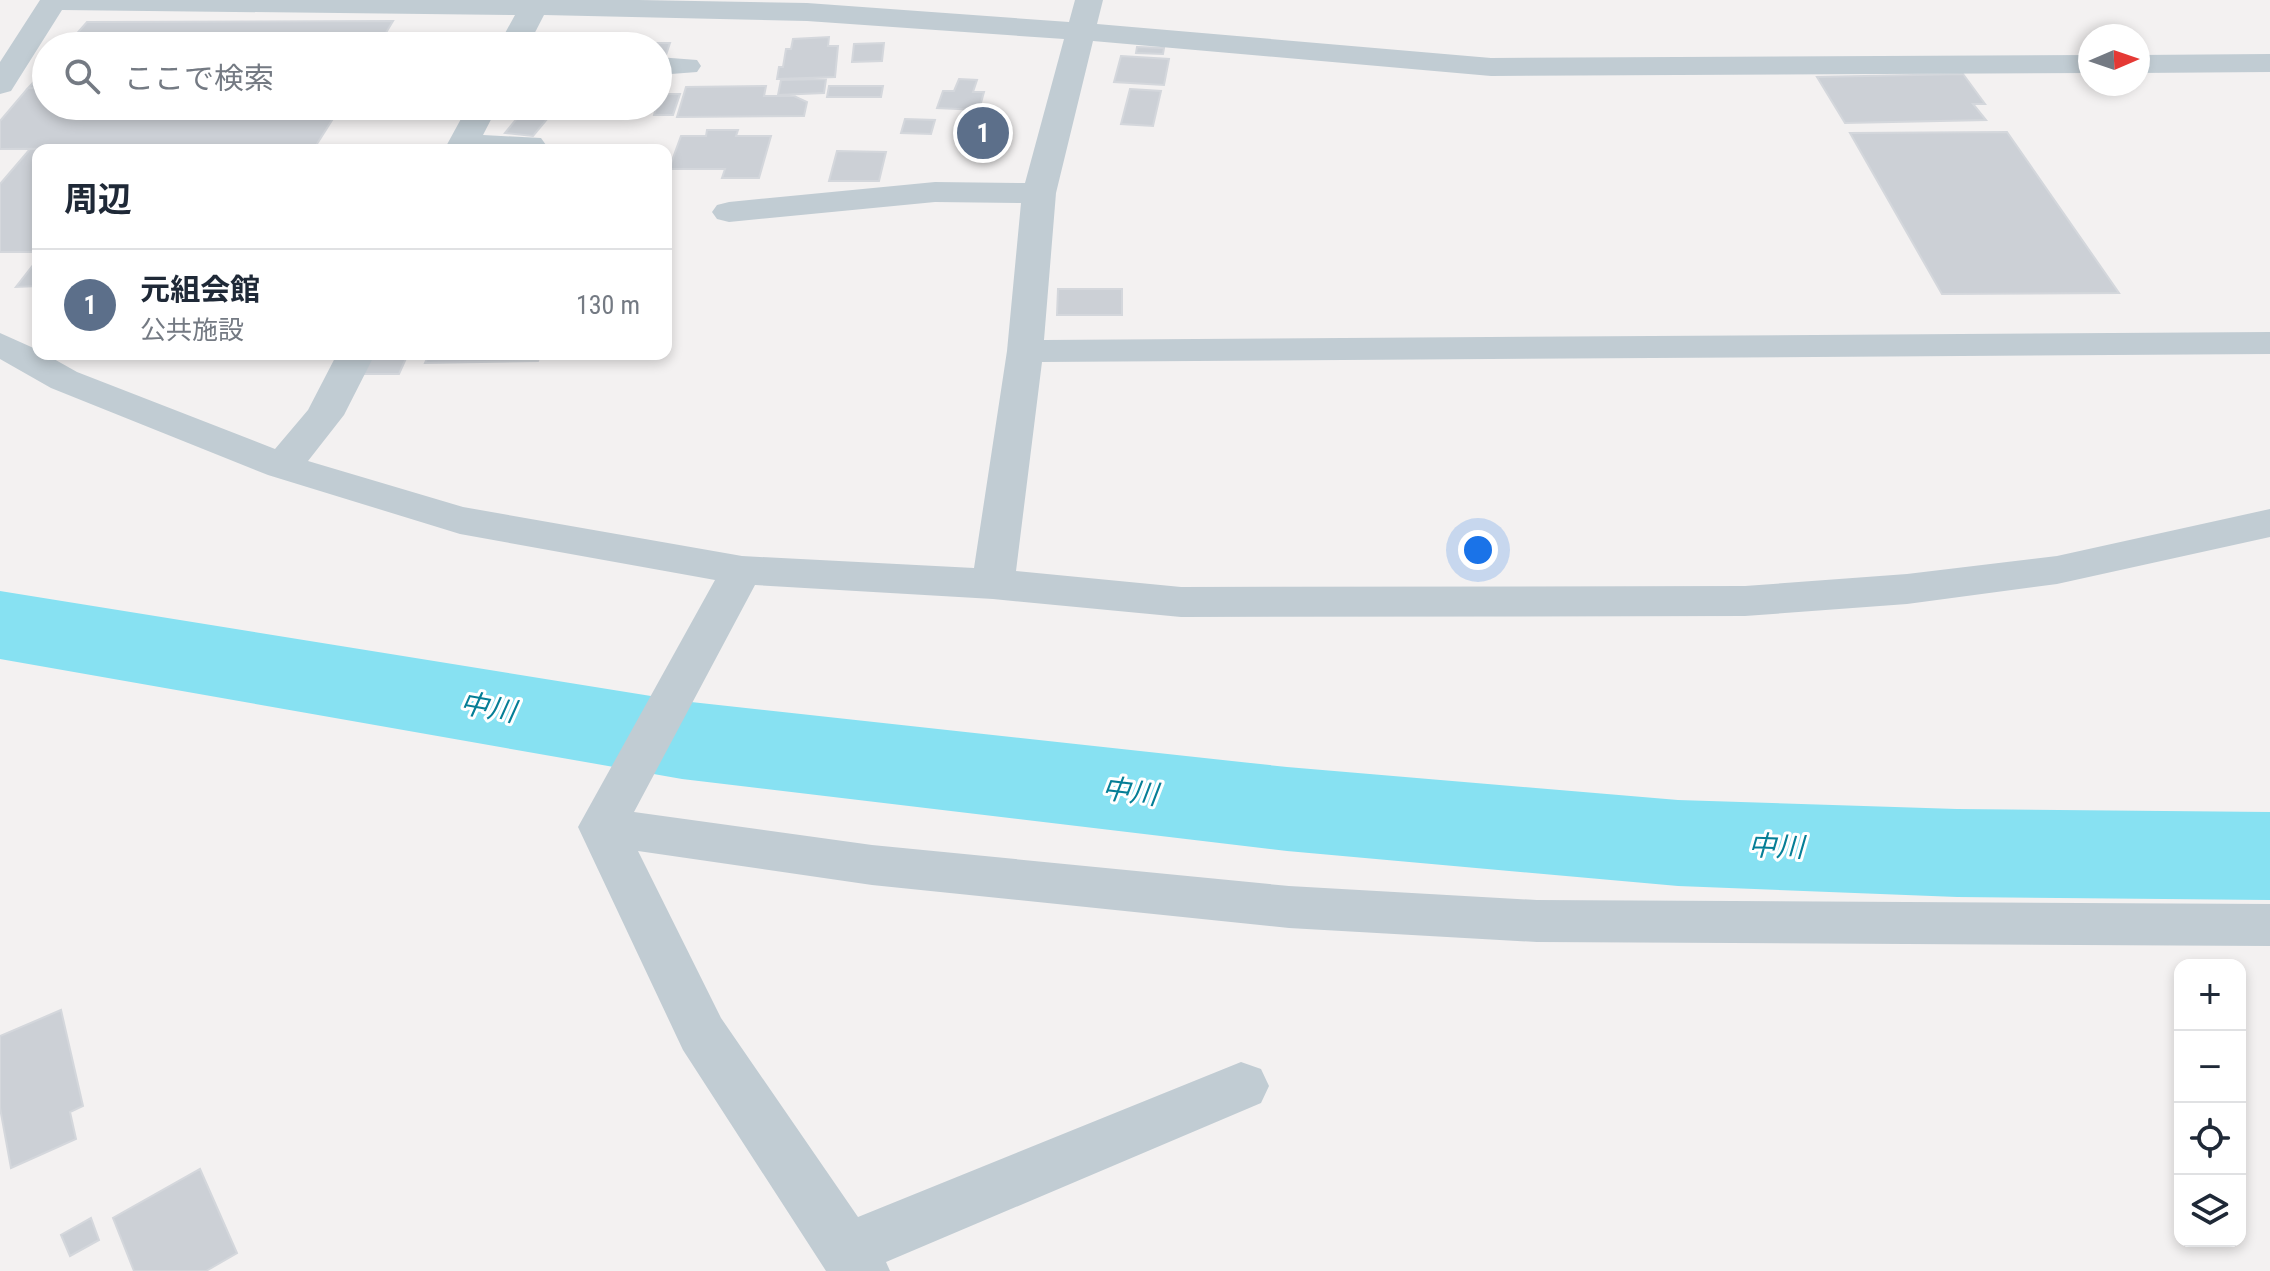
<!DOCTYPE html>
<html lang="ja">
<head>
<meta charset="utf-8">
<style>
  :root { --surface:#fff; --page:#f2f2f3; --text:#1f2937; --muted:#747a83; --line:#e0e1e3; --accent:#0d7af1 }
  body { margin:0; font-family:"Roboto Condensed","Noto Sans JP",sans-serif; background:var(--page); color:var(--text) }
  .controls { position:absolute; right:24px; bottom:24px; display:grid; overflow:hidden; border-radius:16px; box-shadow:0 4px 12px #0003 }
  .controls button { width:72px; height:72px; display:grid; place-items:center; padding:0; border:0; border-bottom:2px solid var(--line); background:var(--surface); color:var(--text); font:40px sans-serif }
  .compass { position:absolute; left:2078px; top:24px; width:72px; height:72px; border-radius:50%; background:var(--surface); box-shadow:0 4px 12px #0003; rotate:88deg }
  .you { position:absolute; left:1478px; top:550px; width:28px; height:28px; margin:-20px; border:6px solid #fff; border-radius:50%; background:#1a73e8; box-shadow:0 0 0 12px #1a73e833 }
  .badge { display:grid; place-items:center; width:52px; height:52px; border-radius:50%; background:var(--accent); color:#fff; font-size:26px; font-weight:700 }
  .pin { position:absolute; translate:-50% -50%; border:4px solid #fff; box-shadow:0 2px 8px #0006 }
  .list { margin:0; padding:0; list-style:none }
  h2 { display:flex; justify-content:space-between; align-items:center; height:104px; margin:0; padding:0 32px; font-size:34px }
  h2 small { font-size:26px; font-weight:400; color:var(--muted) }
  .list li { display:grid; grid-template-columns:52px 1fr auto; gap:24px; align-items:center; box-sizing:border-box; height:112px; padding:0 32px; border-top:2px solid var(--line) }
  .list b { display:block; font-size:30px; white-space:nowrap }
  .list p { margin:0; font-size:26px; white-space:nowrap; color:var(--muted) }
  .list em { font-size:26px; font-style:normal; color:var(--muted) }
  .icon { flex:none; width:44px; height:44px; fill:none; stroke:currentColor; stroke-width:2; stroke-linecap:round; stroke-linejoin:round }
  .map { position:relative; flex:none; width:2270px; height:1271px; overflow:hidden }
  .search { position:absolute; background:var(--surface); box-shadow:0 4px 12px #0003; left:32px; top:32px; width:640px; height:88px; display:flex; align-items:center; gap:20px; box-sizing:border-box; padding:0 28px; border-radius:44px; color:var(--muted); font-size:30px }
  .panel { position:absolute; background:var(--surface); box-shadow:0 4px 12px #0003; left:32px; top:144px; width:640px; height:216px; border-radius:16px }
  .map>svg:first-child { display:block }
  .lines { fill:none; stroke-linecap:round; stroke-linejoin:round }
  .river { fill:#87e1f2; fill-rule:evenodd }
  .building { fill:#ccd0d6; stroke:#d4d7dc; stroke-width:2 }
  .minor { fill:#c1ccd3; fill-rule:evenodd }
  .labels { text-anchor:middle; stroke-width:6; stroke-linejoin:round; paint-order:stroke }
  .water-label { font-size:28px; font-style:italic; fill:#057e96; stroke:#fff }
</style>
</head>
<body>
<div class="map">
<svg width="2270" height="1271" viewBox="0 0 2270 1271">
  <rect width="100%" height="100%" fill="#f3f1f1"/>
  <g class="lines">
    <path class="river" d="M0,591L682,701L1287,767L1678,800L1957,809L2270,812V900L1957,897L1678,886L1287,851L682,779L0,659Z"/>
  </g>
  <path class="building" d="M393,21L378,46H66L87,22Z
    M829,37L828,46H838L835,77L777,79L779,67H783L786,49H791L793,39Z
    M629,43H670L665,58H658V46H628Z
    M884,43L882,61L852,62L854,44Z
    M1137,47L1164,48L1163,54L1136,53Z
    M1121,56L1169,59L1164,85L1114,82Z
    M46,69V88H28Z
    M1963,74L1985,104H1973L1986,120L1845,123L1817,77Z
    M826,79L824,93L778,95L781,80Z
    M959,79L977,80L973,92H984L979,110L937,108L943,91H954Z
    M766,86L764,96H794L807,102L804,116L677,117L686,87Z
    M829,86H883L881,97H827Z
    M28,88H46V106H341L315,147L0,149V121Z
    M1130,89L1161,91L1153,126L1121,124Z
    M660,94H680L673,115H654Z
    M527,106H558L533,136L505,133Z
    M973,117H999L996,151L971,150L973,134H964L965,126H972Z
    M905,119L935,120L931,134L901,133Z
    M707,130H738L736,136H771L759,178H722L725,169H669L681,136H706Z
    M2007,132L2119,293L1942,294L1850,133Z
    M315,147L313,150H38V252H0V184L30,149Z
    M837,151L886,152L879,181H829Z
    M37,260L38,286L16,287Z
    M1058,289H1122V315H1057Z
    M372,354H408L399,374H363Z
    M429,354H540L538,361L425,363Z
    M61,1010L83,1106L70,1112L76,1139L11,1168L0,1108V1036Z
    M200,1169L237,1253L206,1271H134L113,1218Z
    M91,1218L99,1240L70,1256L61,1235Z"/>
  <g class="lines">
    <path class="minor" d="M40,0H639L807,3L1069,22L1075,0H1103L1097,24L1491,58L2090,55V73L1491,76L1093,41L1056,193L1044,340L2270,332V354L1042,362L1016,571L1181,587L1745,586L1907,574L2057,556L2270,509V537L2057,584L1907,604L1745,616L1181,617L993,599L755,585L634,812L872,845L1289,886L1537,900L2270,904V946L1537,942L1289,928L872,885L638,851L721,1018L858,1217L1241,1062L1261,1069L1269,1086L1261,1103L886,1262L890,1271H826L683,1050L578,827L715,580L460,534L268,475L51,388L0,359V333L38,350V354H45L77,372L275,449L308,410L337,354H375L344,415L308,461L463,507L742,556L974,568L1007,351L1021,203L935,202L729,222L717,219L712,212L717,205L729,202L935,182L1025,183L1064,39L807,21L544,15L528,46H498L515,15L62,10L11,91L0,94V62Z
      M2270,54V72L2138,73V55Z
      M658,57L697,60L701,66L697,72L658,75Z
      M468,106H498L483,135L541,138L546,145L542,150H444Z"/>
  </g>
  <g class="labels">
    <g class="water-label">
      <text transform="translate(488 707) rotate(10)" y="10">中川</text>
      <text transform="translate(1130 791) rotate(7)" y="10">中川</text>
      <text transform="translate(1776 846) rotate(2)" y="10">中川</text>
    </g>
  </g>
</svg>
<div class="controls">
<button>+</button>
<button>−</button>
<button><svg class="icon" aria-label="locate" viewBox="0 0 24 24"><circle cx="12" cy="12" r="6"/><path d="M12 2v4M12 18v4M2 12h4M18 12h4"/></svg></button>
<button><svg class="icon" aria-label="layers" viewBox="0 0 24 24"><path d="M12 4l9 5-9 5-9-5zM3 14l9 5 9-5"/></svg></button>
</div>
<svg class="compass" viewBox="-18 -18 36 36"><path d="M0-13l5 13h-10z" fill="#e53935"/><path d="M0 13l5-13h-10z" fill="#747a83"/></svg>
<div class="you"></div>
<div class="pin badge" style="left:983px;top:133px;background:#5c6f8a">1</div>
<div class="search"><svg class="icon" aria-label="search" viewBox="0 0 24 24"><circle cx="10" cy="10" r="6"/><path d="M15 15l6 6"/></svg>ここで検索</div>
<section class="panel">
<h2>周辺<small></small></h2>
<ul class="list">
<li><span class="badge" style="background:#5c6f8a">1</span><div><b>元組会館</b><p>公共施設</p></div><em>130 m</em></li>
</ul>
</section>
</div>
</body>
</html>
